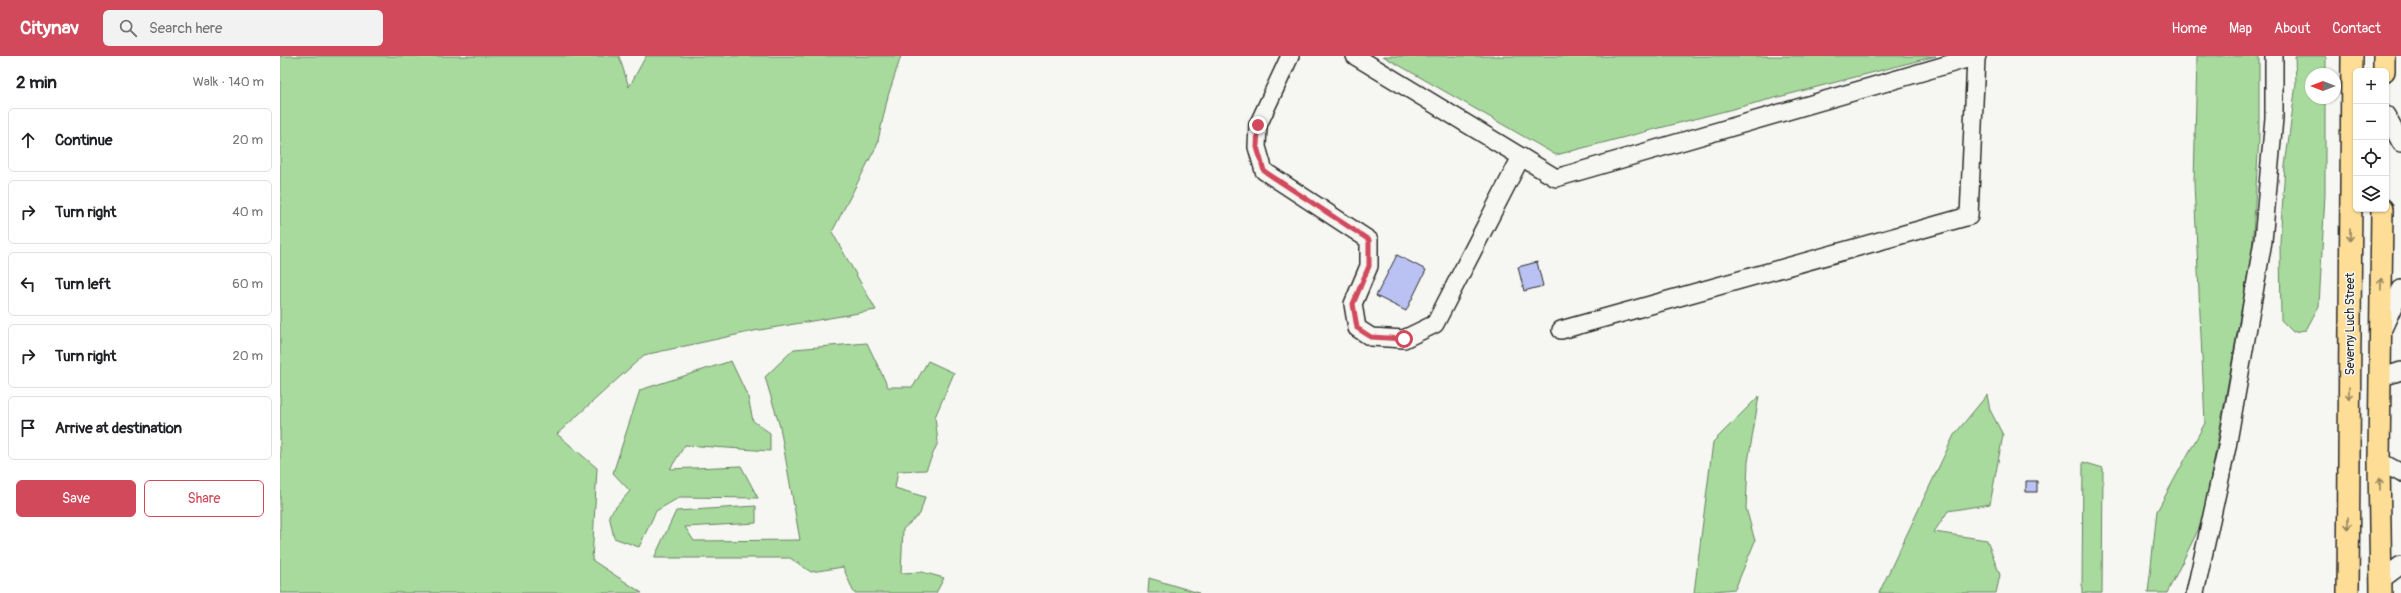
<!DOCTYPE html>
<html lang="en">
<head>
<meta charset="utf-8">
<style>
  :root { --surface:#fff; --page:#f2f2f2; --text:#202124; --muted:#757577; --line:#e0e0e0; --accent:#d1495b }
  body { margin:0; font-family:Pangolin,sans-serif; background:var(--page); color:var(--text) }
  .controls { position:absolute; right:12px; top:12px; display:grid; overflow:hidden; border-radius:6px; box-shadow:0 1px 3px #0004 }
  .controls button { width:36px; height:36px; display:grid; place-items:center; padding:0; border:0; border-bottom:1px solid var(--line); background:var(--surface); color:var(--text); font:20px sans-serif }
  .compass { position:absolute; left:2025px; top:12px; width:36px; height:36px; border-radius:50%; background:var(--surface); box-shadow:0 1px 3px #0004; rotate:270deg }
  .stop { position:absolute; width:12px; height:12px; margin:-9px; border:3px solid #d1495b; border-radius:50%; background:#fff }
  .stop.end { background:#d1495b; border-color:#fff; box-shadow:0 1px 4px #0008 }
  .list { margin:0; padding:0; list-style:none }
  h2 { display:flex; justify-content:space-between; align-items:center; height:52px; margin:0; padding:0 16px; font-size:17px }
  h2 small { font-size:13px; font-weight:400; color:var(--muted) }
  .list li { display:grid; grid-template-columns:26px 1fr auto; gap:12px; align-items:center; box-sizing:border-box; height:64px; margin:0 8px 8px; padding:0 8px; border:1px solid var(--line); border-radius:6px }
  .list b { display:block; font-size:15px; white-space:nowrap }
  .list em { font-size:13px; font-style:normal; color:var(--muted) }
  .actions { display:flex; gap:8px; padding:12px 16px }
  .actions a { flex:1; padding:9px 0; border:1px solid var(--accent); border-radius:6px; text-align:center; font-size:14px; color:var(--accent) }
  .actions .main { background:var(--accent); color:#fff }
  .icon { flex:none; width:22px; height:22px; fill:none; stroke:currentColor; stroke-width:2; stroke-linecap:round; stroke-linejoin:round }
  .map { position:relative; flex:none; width:2121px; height:537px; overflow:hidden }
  header { display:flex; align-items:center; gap:24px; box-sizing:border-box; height:56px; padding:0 20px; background:var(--accent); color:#fff }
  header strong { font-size:19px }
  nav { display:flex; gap:22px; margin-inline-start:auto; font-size:14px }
  .search { width:280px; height:36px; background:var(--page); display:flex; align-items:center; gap:10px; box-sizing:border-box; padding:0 14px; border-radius:6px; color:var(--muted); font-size:15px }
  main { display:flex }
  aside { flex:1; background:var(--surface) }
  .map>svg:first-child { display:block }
  .green { fill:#a7da9c; stroke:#698264 }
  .building { fill:#bac2f3; stroke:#2b2b2b }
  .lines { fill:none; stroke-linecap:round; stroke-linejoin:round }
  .minor-casing { stroke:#2b2b2b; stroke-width:20 }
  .major-casing { stroke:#2b2b2b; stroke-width:24 }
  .minor { stroke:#f6f6f2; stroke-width:17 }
  .major { stroke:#fedd96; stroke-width:21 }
  .oneway { stroke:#948460 }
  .route { stroke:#d1495b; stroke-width:5 }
  .labels { text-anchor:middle; stroke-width:3; stroke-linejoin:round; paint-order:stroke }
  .street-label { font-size:12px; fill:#2b2b2b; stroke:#f6f6f2 }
</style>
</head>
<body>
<header>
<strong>Citynav</strong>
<div class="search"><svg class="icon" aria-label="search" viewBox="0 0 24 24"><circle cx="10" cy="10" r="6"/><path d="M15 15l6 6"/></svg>Search here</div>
<nav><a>Home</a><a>Map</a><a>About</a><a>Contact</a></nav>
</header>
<main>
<aside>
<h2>2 min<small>Walk · 140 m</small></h2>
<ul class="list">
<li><svg class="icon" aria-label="ahead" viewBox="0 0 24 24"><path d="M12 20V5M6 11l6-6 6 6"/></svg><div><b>Continue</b></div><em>20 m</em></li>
<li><svg class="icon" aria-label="right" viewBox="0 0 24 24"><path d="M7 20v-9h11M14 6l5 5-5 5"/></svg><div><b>Turn right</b></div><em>40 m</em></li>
<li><svg class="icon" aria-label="left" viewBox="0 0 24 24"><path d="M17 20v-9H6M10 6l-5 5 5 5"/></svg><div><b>Turn left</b></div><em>60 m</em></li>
<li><svg class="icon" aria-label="right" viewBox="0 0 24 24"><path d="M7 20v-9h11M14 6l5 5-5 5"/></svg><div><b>Turn right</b></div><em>20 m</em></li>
<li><svg class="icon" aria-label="arrive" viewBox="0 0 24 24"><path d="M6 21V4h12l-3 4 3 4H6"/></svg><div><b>Arrive at destination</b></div></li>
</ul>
<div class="actions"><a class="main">Save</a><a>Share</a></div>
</aside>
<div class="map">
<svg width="2121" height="537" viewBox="0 0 2121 537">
  <rect width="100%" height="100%" fill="#f6f6f2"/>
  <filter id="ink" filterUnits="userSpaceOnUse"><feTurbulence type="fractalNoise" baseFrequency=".025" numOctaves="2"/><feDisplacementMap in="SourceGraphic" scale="8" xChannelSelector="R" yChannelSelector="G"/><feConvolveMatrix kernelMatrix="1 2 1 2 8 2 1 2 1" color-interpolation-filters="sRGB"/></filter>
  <g filter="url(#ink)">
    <path class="green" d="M0,0H339L349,31L366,0H621L608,40L597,89L552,176L596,254L474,275L364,299L277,378L317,412L312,504L362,537H0Z
      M1103,0H1656L1276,99Z
      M1917,0H1979V82L1972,195L1923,464L1887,537H1868L1877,455L1925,367L1914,127Z
      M2015,0H2046V18H2031V42H2045V138L2039,250L2026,274L2013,276L2001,264L2000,186L2005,110L2016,28Z
      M587,287L608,331H633L648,305L674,317L655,361L658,386L646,414L618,415L615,432L645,441L640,458L623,473L621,517L642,516L664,522L656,537H574L563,511L531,516L510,502H374L396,455L476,450V467L405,471L414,485L520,484L500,371L485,321L514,293Z
      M451,305L468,341L473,365L490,377V395L405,389L390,413L461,410L478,442L400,441L376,455L359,491L334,482L329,459L350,435L333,417L360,334Z
      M1707,339L1710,354L1723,379L1710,448L1668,455L1654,476L1707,484L1720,519L1716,537H1599L1674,379Z
      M1479,340L1468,406L1466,452L1475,485L1455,533L1414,537L1433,386Z
      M1803,406L1823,412L1822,537H1802Z
      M869,522L919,537H868Z"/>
    <path class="building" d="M1117,199L1146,214L1126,255L1096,240Z
      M1257,206L1263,230L1244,235L1238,211Z
      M1746,425H1757V436H1746Z"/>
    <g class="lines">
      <defs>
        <path id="minor" d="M1010,0L978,69L977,91L984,115L1089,184V210L1073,248L1077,272L1091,281L1124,283L1155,268L1241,101
          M1075,0L1276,122L1697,0
          M2106,59L2121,87
          M1281,274L1689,160L1696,2
          M2102,275L2121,233
          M2100,322L2121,315
          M2099,405L2121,417
          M2101,524L2121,509
          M1915,537L1947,391L1983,185L1994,62V0"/>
        <path id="major" d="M2104,15V0
          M2068,537L2072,0
          M2101,537L2099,405L2102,153"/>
      </defs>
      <use href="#minor" class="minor-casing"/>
      <use href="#major" class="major-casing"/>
      <use href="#minor" class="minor"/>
      <use href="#major" class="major"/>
    </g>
    <defs><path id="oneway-shaft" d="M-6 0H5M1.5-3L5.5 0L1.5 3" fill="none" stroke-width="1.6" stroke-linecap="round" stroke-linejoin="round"/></defs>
    <g class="oneway">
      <use href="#oneway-shaft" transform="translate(2070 179) rotate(90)"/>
      <use href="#oneway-shaft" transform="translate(2101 228) rotate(-89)"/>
      <use href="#oneway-shaft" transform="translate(2069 337) rotate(90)"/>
      <use href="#oneway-shaft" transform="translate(2100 428) rotate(-91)"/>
      <use href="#oneway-shaft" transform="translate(2068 467) rotate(90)"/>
    </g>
  </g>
  <g class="lines" filter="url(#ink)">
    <path class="route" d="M978,69L977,91L984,115L1089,184V210L1073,248L1077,272L1091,281L1124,283"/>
  </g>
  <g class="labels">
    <g class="street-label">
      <text transform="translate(2070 268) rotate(-90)" y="4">Severny Luch Street</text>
    </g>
  </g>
</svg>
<div class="controls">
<button>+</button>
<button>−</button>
<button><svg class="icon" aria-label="locate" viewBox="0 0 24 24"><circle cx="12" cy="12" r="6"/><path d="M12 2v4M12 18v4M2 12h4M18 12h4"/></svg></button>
<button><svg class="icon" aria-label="layers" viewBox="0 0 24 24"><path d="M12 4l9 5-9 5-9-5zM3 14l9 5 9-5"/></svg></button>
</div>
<svg class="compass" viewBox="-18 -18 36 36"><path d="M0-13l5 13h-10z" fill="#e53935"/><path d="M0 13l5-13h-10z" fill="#757577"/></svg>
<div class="stop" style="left:1124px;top:283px"></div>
<div class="stop end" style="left:978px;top:69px"></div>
</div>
</main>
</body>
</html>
